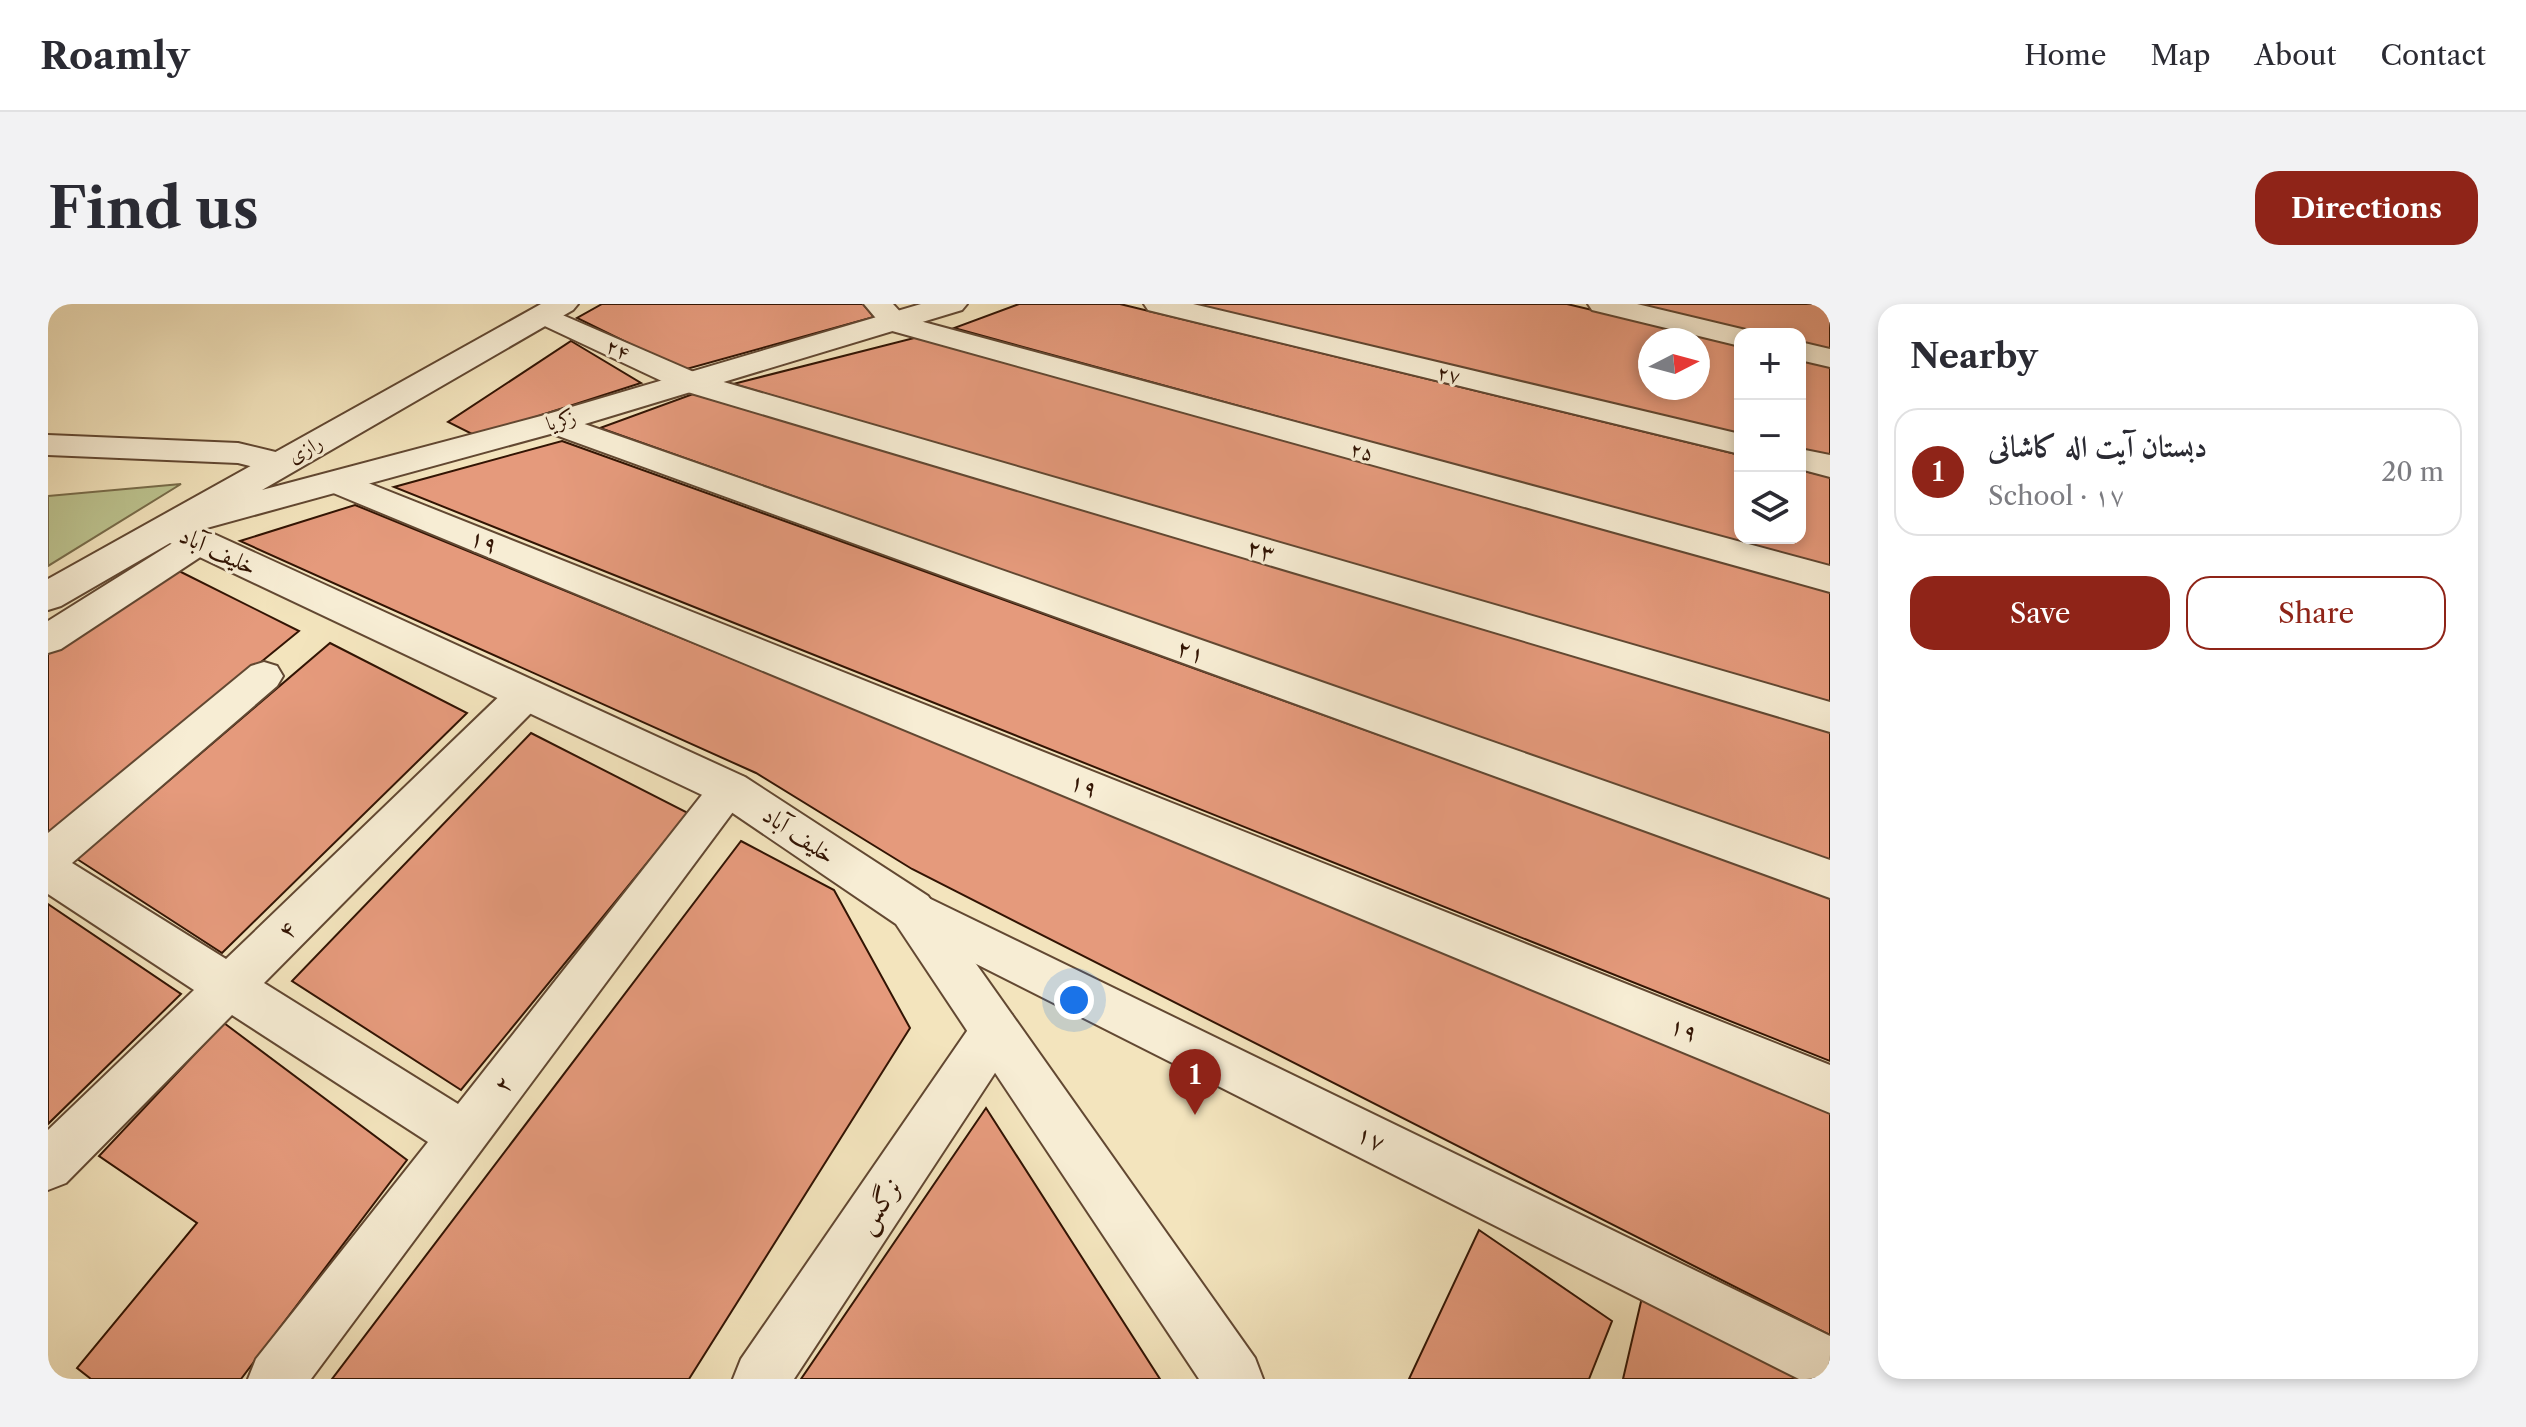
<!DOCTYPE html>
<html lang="en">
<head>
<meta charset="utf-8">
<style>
  :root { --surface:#fff; --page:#f2f2f3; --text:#2b2b33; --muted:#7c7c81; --line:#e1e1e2; --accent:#8f2418 }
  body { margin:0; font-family:"Libre Caslon Text",Amiri,serif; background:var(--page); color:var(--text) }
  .controls { position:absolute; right:24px; top:24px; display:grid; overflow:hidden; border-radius:16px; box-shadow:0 4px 12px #0003 }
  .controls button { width:72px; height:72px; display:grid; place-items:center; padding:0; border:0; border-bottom:2px solid var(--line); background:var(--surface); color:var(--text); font:40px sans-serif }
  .compass { position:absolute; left:1590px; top:24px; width:72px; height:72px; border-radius:50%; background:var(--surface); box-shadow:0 4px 12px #0003; rotate:84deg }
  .you { position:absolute; left:1026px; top:696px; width:28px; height:28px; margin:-20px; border:6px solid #fff; border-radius:50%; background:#1a73e8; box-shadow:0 0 0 12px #1a73e833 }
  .badge { display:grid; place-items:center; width:52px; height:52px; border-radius:50%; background:var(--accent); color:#fff; font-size:26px; font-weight:700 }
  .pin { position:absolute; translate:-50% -66px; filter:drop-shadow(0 2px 4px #0008) }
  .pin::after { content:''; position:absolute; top:42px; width:28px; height:24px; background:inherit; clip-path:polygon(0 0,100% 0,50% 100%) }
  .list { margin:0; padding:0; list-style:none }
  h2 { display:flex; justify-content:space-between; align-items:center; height:104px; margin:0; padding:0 32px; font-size:34px }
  h2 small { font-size:26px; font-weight:400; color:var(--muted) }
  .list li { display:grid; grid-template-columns:52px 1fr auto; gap:24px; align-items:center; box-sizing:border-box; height:128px; margin:0 16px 16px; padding:0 16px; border:2px solid var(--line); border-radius:24px }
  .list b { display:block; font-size:30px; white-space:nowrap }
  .list p { margin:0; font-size:26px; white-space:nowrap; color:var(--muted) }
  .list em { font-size:26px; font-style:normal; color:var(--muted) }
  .actions { display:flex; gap:16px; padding:24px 32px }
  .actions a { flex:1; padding:18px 0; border:2px solid var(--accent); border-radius:24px; text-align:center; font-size:28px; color:var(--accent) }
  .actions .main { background:var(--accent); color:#fff }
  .icon { flex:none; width:44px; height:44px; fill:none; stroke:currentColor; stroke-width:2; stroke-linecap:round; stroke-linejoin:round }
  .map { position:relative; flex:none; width:1782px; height:1075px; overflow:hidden; border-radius:24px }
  header { display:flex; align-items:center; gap:48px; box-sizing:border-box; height:112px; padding:0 40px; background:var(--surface); border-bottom:2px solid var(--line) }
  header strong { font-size:38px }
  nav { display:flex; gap:44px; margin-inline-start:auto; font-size:28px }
  .intro { display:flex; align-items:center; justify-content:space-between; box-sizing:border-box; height:192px; padding:0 48px }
  h1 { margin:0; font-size:56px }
  .button { padding:20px 36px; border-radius:24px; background:var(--accent); color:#fff; font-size:28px; font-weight:700 }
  main { display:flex; gap:48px; padding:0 48px }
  aside { flex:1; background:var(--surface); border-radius:24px; box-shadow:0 4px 12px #0003 }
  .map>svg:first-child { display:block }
  .green { fill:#bdc490; stroke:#786c4a; stroke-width:2 }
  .building { fill:#e59a7c; stroke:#321403; stroke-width:2; fill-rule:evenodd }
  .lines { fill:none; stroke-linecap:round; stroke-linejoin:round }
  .minor-casing { stroke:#624832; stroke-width:4 }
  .tertiary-casing { stroke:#624832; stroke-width:4 }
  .minor { fill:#f7edd4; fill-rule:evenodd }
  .tertiary { fill:#f7edd4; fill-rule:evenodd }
  .labels { text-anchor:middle; stroke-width:6; stroke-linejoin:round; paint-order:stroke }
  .far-street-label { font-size:20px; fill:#321403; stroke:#f7edd4 }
  .street-label { font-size:24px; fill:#321403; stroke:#f7edd4 }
  .near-street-label { font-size:28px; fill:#321403; stroke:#f7edd4 }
</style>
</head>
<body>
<header>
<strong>Roamly</strong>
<nav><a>Home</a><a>Map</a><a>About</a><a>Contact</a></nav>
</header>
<div class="intro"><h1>Find us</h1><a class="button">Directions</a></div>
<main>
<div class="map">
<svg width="1782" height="1075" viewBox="0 0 1782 1075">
  <rect width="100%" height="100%" fill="#f3e4bd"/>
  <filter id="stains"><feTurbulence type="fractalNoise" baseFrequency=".0025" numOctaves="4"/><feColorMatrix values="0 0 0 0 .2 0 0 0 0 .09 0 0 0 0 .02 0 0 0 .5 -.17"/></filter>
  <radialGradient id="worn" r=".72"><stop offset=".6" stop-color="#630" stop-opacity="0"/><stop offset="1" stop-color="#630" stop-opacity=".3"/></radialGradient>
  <path class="green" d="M133,180L0,262V192Z"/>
  <path class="building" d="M554,0H815L826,13L635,66L529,14Z
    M971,0H1072L1692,151V234H1752V166L1782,173V264L906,24Z
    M1144,0H1519L1692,41V133ZM1602,36H1650V84H1602Z
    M1587,0H1782V46L1752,39V30H1714Z
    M870,33L1782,283V400L685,80Z
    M523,37L593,79L428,132L400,118Z
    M1752,56L1782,63V155L1752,148Z
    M645,90L1782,427V559L552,124Z
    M514,137L1782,593V757L346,183Z
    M307,201L1782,802V1031L864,565L708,469L192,237Z
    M125,264L251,327L0,532V348Z
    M282,339L419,409L174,649L29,555Z
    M483,429L640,509L413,786L244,677Z
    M693,537L786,586L862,724L641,1075H284Z
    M0,600L133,690L0,820Z
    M176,719L359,856L193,1075H43L29,1064L149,919L51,852Z
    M938,804L1112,1075H753Z
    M1431,926L1564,1017L1541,1075H1361Z
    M1595,989L1764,1075H1575Z"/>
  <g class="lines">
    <defs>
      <path id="minor" d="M816,0H845L857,13L1782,262V288L837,25Z
        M1096,0H1145L1692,130V150L1100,6Z
        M1540,0H1589L1702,27L1704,30H1692V42L1544,6Z
        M496,3L655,72L1782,398V428L633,86L486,17L482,11L486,5Z
        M1752,38L1782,45V63L1752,56Z
        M505,109L1782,556V594L494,126L489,119L494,112Z
        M0,131L190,139L244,152L249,159L244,166L233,170L190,159L0,151Z
        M1752,145L1782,151V173L1752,165Z
        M290,167L1782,761V809L278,186L274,178L278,170Z
        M151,226L163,230L168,238L163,246L13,345L0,349V317L139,230Z
        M216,358L229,362L235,372L229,382L24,559L178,655L465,379L478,375L491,379L497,390L491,401L216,679L410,800L668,473L682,468L696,473L702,485L263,1075H200L208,1055L380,838L184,711L18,879L0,886V826L146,686L0,590V529L203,362Z
        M864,586L1782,1032V1075H1751L849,620L842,606L849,592Z
        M947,705L964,711L970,727L964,743L746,1075H685L693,1055L930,711Z"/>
      <path id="tertiary" d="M493,0H530L525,6L214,186L493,112L873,0H919L914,6L517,126L155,225L697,473L880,592L1207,1054L1215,1075H1151L848,620L667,497L122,239L13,302L0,306V275Z"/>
    </defs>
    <use href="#minor" class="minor-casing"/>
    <use href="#tertiary" class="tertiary-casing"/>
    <use href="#minor" class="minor"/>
    <use href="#tertiary" class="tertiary"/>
  </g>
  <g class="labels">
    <g class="far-street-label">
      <text transform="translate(570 45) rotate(25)" y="7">۲۴</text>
      <text transform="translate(1401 70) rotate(14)" y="7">۲۷</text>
      <text transform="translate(513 116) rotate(-16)" y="7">زکریا</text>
      <text transform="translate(257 145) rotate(-29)" y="7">رازی</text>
      <text transform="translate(1314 147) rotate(15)" y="7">۲۵</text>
    </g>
    <g class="street-label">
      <text transform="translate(436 237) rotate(22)" y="8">۱۹</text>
      <text transform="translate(1213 246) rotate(16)" y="8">۲۳</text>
      <text transform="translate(170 247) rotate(25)" y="8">خلیف آباد</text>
      <text transform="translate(1143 347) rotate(20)" y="8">۲۱</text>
      <text transform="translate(1036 481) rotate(22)" y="8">۱۹</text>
      <text transform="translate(751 531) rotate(34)" y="8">خلیف آباد</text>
      <text transform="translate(239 626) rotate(-45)" y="8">۴</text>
      <text transform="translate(1636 725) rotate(22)" y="8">۱۹</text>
      <text transform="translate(455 780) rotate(-52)" y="8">۲</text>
      <text transform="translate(1323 834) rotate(26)" y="8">۱۷</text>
    </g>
    <g class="near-street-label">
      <text transform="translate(830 901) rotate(-56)" y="10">نرگس</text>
    </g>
  </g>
  <rect width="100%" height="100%" filter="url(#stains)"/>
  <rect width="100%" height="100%" fill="url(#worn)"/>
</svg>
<div class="controls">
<button>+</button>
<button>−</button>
<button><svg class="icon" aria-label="layers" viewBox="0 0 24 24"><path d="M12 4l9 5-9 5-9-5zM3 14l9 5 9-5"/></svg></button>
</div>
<svg class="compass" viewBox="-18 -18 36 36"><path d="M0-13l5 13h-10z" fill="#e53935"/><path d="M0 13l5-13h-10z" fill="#7c7c81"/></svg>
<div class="you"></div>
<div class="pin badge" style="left:1147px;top:811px">1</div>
</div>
<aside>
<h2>Nearby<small></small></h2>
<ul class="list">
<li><span class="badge">1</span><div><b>دبستان آیت اله کاشانی</b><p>School · ۱۷</p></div><em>20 m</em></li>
</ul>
<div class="actions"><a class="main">Save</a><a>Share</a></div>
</aside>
</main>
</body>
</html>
